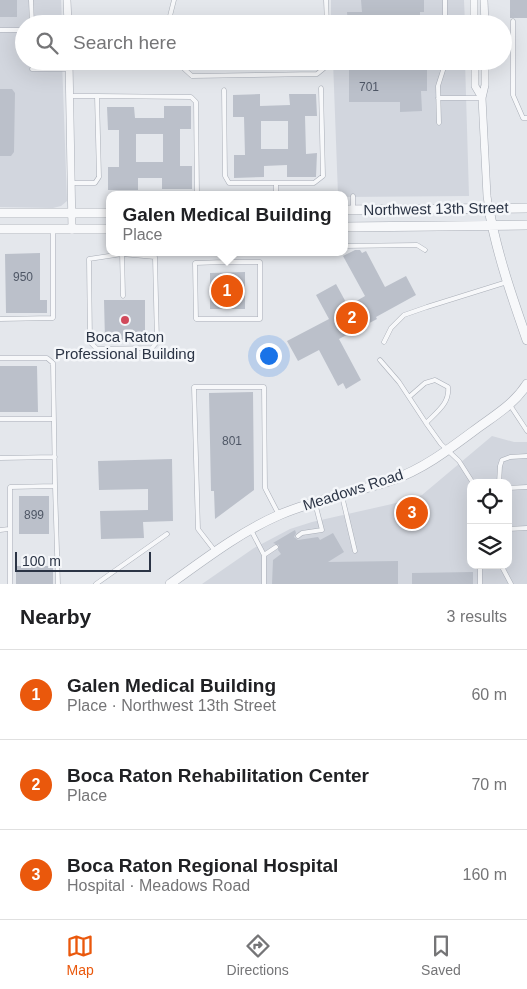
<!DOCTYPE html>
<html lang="en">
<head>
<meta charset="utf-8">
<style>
  :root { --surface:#fff; --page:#f2f2f2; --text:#202124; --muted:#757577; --line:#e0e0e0; --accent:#ea580c }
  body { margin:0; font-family:Arial,sans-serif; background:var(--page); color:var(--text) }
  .controls { position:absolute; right:15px; bottom:15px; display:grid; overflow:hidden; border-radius:10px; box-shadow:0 5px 20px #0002 }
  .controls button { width:45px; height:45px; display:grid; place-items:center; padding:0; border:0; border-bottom:1px solid var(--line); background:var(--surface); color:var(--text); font:25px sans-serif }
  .scale { position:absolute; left:15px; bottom:12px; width:136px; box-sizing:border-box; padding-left:5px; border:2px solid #2b3445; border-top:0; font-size:14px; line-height:18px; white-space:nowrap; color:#2b3445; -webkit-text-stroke:4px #f4f6f9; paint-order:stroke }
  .you { position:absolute; left:268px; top:355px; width:18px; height:18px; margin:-12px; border:4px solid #fff; border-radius:50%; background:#1a73e8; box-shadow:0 0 0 8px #1a73e833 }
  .badge { display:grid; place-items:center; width:32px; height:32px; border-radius:50%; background:var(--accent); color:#fff; font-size:16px; font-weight:700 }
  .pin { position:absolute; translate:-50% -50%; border:2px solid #fff; box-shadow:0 1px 5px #0006 }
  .popup { position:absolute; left:106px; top:191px; width:242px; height:65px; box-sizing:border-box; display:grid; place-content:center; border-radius:10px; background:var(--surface); filter:drop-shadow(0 1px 4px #0005); font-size:16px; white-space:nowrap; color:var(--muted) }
  .popup b { font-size:19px; color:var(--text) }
  .popup::after { content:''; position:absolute; left:50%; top:100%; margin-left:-10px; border:10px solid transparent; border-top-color:var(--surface) }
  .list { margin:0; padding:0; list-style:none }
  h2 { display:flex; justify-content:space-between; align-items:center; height:65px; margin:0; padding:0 20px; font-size:21px }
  h2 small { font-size:16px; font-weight:400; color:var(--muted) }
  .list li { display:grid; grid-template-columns:32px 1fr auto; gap:15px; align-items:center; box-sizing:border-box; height:90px; padding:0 20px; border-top:1px solid var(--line) }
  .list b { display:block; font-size:19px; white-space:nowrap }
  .list p { margin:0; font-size:16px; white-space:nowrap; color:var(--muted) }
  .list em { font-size:16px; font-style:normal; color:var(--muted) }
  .icon { flex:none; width:28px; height:28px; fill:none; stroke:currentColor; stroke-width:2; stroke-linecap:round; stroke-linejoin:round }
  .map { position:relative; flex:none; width:527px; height:584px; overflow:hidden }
  .search { position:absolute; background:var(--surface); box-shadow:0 5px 20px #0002; left:15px; right:15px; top:15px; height:55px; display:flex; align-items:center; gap:12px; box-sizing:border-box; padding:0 18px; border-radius:28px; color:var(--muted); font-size:19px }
  .sheet { height:335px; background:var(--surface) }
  nav { display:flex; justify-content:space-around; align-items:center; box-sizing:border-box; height:70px; border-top:1px solid var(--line); background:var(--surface); font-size:14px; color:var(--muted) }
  nav a { display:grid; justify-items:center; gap:2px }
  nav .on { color:var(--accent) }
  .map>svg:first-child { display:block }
  .built { fill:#d2d6de; fill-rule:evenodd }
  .building { fill:#bbc0ca; fill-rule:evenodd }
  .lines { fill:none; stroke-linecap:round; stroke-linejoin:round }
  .service-casing { stroke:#a9aeb7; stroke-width:5 }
  .minor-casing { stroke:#a9aeb7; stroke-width:8 }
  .tertiary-casing { stroke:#a9aeb7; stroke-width:10 }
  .service { stroke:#f7f8fa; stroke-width:4 }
  .minor { stroke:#f7f8fa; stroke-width:7 }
  .tertiary { stroke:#f7f8fa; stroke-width:9 }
  .poi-dot { fill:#d1495b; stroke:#f4f6f9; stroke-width:2 }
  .labels { text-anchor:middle; stroke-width:5; stroke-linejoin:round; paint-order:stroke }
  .number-label { font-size:12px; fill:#4f5766 }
  .street-label { font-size:15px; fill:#2b3445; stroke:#f4f6f9 }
  .poi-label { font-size:15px; fill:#2b3445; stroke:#f4f6f9 }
</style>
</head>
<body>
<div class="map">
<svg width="527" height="584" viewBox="0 0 527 584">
  <rect width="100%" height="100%" fill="#e4e7ec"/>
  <path class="built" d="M0,0H61L62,24H24V61H62L67,201L61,206L53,208L0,207Z
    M331,0H464L465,24H331Z
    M333,61H465L469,196L345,197L344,195H338Z
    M492,436L514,442H527V584H202L254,548L290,529L312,522L392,504L422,495ZM471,483H508V565H471Z"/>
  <path class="building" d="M0,0H17V17H0Z
    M361,0H424V12H420V24H348L347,12H362Z
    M510,0H527V18H510Z
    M355,61H421V66H427V91H421L422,111L400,112V102H349V64H355Z
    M0,89H12L15,93L14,152L11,156H0Z
    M260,94V106L290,105L289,94H316L317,116H305L306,154L317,153L316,177H287V165L264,166V177L234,178V155H245L244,117H233V95ZM261,121H288V149H261Z
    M164,106H191V129H180V166H192V189H162V178H138V190H108V167H119V130H108L107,107H134L135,118H164ZM136,134H163V162H136Z
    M355,250H360L362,253L366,251L385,287L406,276L416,295L376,317L377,319L339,339L361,380L346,389L343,383L338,386L319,350L298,361L287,341L329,319L316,295L336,284L348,306L365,296L343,256Z
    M40,253V300H47V313H6L5,254Z
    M245,272V309H210V273Z
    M104,300H145V340H105Z
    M0,366H37L38,412H0Z
    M253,392L254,490L215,519L214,491H211L209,393Z
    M172,459L173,521L143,522L144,538L101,539L100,511L148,510V489L99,490L98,461Z
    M19,496H49V534H19Z
    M295,530L296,533L294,537L298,540L318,537L320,540L333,533L344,552L328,562L398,561V584H272L273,560L281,554L278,550L279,545L273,543Z
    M16,566H53V584H16Z
    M473,572V584H412V573Z"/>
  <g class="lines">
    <defs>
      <path id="service" d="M31,0L32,24
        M326,0L327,24
        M445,0V24
        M513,21V95L523,118H527
        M168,24L174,0
        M0,30H24
        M180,61L181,66L192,76L317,74L328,65V61
        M32,69H69
        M224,90L225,176L229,183H314L323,176L321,88
        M69,96H97L99,177L95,183H71
        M97,96L191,97L196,102L197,195
        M438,98H481
        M439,123L438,86L446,61
        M276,183V195
        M353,196V210
        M344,246L417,245L425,250
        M122,252L123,296
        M122,254L155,257L157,342L152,348L97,349L90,342L89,259Z
        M224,262H260V319H196L195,263Z
        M224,262V252
        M0,319L53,318V230
        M384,342L391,328L404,315L427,307L507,282
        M0,358H47L53,363L55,486L10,487V584
        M380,360L399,382L426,423L441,444L459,461L473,483
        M409,397L425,383L435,380L448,387C450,403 437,412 426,423
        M510,405L527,431
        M0,419H54
        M0,458L55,457
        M499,483L500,466L502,460L510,457L527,456
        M55,486L58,584
        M508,488L527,487
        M342,496L355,551
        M508,529L527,528
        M0,530L9,529
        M251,530L264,555V584
        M298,536L302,533L322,530L315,503
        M215,551L198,529L194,387H264L265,488L279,515
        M264,555L276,547
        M480,565V584
        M501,565L511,584
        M96,584L167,534"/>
      <path id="minor" d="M67,0L68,24
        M474,0V24
        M484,0L485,24
        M69,61L72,230
        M475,61V86L482,98
        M485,61V85L482,98L487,196L489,209"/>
      <path id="tertiary" d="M489,209C497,254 512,297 527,340
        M344,210L527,208
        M0,213H110
        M344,227L527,225
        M0,229H110
        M170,584C205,559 240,532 279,515C316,499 354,493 392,480C424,469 452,447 479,427C497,414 515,403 527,384"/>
    </defs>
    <use href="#service" class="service-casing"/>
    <use href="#minor" class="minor-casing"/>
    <use href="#tertiary" class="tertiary-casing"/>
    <use href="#service" class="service"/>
    <use href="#minor" class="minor"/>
    <use href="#tertiary" class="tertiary"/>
  </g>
  <circle class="poi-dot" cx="125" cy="320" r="5"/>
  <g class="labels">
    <g class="number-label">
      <text x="369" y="91">701</text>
      <text x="23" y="281">950</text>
      <text x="232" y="445">801</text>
      <text x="34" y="519">899</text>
    </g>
    <g class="street-label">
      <text transform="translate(436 209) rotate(-1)" y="5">Northwest 13th Street</text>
      <text transform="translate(353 490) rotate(-18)" y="5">Meadows Road</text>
    </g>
    <g class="poi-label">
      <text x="125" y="342">Boca Raton<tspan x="125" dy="17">Professional Building</tspan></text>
    </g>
  </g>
</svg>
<div class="controls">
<button><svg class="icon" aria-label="locate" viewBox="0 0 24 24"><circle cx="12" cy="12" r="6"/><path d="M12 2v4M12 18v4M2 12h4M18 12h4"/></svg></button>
<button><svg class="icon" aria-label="layers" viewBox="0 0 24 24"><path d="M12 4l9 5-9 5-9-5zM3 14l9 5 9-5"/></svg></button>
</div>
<div class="scale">100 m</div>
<div class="you"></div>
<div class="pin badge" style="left:227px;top:291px">1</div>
<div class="popup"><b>Galen Medical Building</b>Place</div>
<div class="pin badge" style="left:352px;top:318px">2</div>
<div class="pin badge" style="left:412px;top:513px">3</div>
<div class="search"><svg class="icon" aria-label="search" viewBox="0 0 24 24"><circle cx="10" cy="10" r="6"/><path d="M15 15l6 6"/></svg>Search here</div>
</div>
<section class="sheet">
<h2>Nearby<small>3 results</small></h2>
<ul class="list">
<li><span class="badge">1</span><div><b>Galen Medical Building</b><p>Place · Northwest 13th Street</p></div><em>60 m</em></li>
<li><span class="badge">2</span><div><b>Boca Raton Rehabilitation Center</b><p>Place</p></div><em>70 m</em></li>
<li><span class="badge">3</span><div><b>Boca Raton Regional Hospital</b><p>Hospital · Meadows Road</p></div><em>160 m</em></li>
</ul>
</section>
<nav>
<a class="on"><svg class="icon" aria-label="map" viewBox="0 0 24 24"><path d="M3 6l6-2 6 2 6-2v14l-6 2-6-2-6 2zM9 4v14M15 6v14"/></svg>Map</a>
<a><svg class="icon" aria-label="directions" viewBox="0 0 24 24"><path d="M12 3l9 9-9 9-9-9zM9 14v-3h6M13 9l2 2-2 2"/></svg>Directions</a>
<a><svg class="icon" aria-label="saved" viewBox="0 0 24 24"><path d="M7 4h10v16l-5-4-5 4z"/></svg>Saved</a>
</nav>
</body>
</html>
